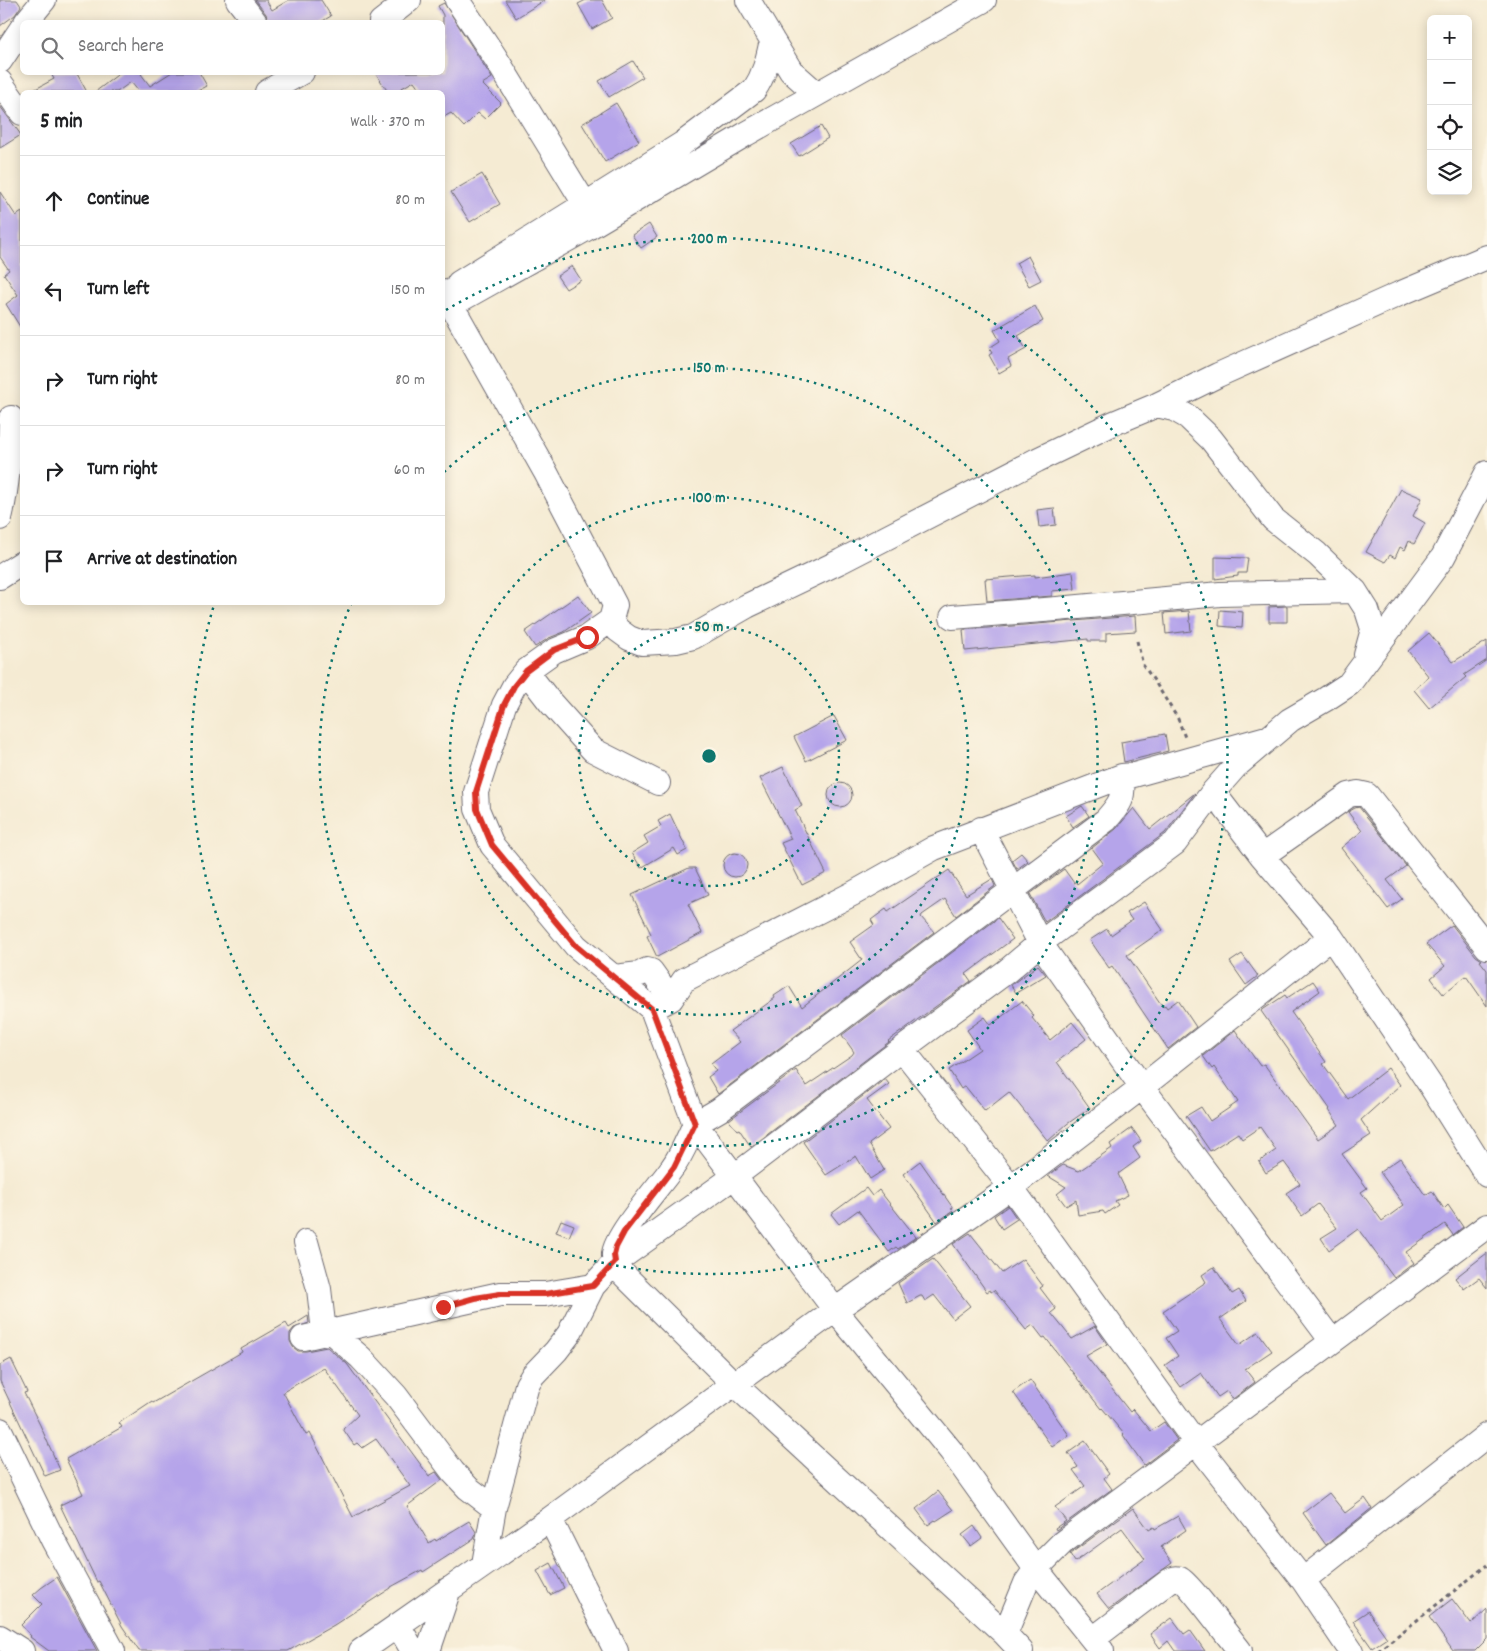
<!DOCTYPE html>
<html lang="en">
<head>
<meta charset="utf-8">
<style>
  :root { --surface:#fff; --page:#f6f6f6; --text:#202124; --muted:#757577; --line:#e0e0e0 }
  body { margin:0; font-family:Dekko,sans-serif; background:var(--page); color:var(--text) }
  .controls { position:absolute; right:15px; top:15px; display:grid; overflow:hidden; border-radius:8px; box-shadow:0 2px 12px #0003 }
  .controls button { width:45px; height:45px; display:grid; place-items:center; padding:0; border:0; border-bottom:1px solid var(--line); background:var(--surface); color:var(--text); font:25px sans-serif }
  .stop { position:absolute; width:15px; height:15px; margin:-11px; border:4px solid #d93025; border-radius:50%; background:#fff }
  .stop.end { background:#d93025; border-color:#fff; box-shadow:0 1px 5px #0008 }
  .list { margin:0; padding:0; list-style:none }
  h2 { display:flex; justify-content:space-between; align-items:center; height:65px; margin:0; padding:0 20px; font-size:21px }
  h2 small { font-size:16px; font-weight:400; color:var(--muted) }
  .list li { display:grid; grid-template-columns:32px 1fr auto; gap:15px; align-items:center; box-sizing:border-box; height:90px; padding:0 20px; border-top:1px solid var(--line) }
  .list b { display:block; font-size:19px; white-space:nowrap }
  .list em { font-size:16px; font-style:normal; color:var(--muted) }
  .icon { flex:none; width:28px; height:28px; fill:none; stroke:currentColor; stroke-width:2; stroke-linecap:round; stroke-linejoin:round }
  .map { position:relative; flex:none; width:1487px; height:1651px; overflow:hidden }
  .search { position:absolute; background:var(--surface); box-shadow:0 2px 12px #0003; left:20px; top:20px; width:425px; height:55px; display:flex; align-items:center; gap:12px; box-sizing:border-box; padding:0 18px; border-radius:8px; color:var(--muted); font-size:19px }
  .panel { position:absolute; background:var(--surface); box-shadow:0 2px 12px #0003; left:20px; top:90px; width:425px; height:515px; border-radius:8px }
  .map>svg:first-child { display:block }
  .building { fill:#b5a4ea; fill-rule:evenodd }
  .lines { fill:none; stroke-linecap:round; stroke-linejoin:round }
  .minor-casing { stroke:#6c6870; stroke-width:26 }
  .path { stroke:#6c6870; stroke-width:3; stroke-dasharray:4 4; stroke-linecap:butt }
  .minor { stroke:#fff; stroke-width:24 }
  .route { stroke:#d93025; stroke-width:6 }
  .ring { fill:none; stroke:#0f766e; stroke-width:2.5; stroke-dasharray:2.5 5 }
  .centre { fill:#0f766e; stroke:#fcf5e5; stroke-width:2.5 }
  .ring-label { font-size:15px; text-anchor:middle; font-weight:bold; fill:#0f766e; stroke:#fcf5e5; stroke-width:4; stroke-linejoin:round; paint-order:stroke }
</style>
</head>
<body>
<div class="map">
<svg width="1487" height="1651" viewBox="0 0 1487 1651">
  <rect width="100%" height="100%" fill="#fcf5e5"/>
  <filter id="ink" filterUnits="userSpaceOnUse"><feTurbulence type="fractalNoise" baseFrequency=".02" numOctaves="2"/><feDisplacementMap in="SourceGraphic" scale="10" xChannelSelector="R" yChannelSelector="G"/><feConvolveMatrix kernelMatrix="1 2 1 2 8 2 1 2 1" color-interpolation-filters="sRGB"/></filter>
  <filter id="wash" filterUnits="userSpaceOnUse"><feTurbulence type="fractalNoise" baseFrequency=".0096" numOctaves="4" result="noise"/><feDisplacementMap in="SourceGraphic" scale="20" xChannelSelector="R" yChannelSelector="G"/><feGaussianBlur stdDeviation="1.12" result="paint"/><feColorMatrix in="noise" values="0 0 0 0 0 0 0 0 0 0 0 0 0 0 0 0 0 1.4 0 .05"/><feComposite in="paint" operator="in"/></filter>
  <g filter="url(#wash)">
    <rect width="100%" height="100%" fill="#f5ebd3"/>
    <g id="blocks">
      <path class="building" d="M0,0H17L21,6L15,15L0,26Z
        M255,0H266L272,10L289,0H321L331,16L321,22H268L266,14Z
        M505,0H545L516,18Z
        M586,0H602L612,18L592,29L578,4Z
        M444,3L492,78L482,84L501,103L485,119L478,113L464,127L451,113L442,118V92H422L414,81L395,92H388L375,72H442L443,15L438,6Z
        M633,61L643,77L609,97L599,81Z
        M50,72H76L87,92H30L54,79Z
        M121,72H143L141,74L150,86L172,72H199L207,86L196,92H139L131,82L117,92H95Z
        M616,103L639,141L605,162L582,124Z
        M0,106L21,135L0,148Z
        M821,126L828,138L799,156L791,144Z
        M482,174L500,204L470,222L451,192Z
        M0,192L16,216L22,212V330L6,304L18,295L4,274L9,270L0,257Z
        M649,224L657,237L641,248L632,235Z
        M1028,256L1041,280L1029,286L1016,263Z
        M572,266L581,280L566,289L557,276Z
        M1035,306L1043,321L1018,336L1026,349L1008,359L1011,366L999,373L989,355L992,353L989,348L1000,341L994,330Z
        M1401,489L1422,498L1413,516L1425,523L1414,544L1409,541L1405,550L1400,547L1395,558L1390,555L1385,562L1366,552Z
        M1054,508L1056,525L1039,527L1037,510Z
        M1215,557L1248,558L1246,573H1238V576L1215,579Z
        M1073,572L1075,589L1052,591V596L987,601L985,579L1035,575V577Z
        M578,595L591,613L564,632L549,638L535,647L525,632Z
        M1287,606V622H1269V607Z
        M1220,610L1243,612L1242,628L1219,626Z
        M1189,611L1191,631L1166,634L1164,613Z
        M1135,616L1136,631L1106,633V641H1088V639L965,651L963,630Z
        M1429,633L1453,662L1487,641V660L1464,675L1466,677L1429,708L1414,690L1429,677L1408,651Z
        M834,716L847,740L806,761L794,737Z
        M1165,734L1168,751L1124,762L1121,742Z
        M783,767L802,806L795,810L826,873L802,885L781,843L791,839L760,778Z
        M828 795a12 12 0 1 1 24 0a12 12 0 1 1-24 0Z
        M1195,793L1165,833L1045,922L1030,894L1064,869L1074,883L1076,882L1077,884L1103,863L1092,848L1116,829L1134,808L1150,829Z
        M1082,806L1089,816L1073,827L1066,816Z
        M1359,807L1406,866L1387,880L1402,899L1388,909L1341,848L1362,831L1348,812L1355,808Z
        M670,814L687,850L678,855L674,848L641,868L632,853L648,843L644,836L661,826L658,821Z
        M1021,853L1028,861L1017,869L1012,860Z
        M723 865a12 12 0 1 1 24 0a12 12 0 1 1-24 0Z
        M689,868H695L708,895L688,904L702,933L657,957L647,936L651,934L632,895Z
        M949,870L966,895L992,879L995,886L956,916L945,899L922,915L921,917L934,932L718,1094L708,1077L716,1071L711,1064L740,1042L730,1031L775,998L774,996L789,986L802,1007L862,960L850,942L874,925L871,920L886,909L888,912Z
        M1144,902L1163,930L1127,955L1163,1007L1165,1005L1167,1008L1178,1000L1196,1027L1168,1049L1112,966L1109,968L1090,940L1107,929L1111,935L1132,920L1127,913Z
        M998,918L1013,939L966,974L971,981L888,1041L889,1042L751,1147L739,1129L737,1130L730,1122L729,1120L796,1070L806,1086L852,1055L854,1052L842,1035Z
        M1452,925L1476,956L1482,960L1480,961L1487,970V1006L1466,976L1443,994L1431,978L1445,966L1426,944Z
        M1242,954L1258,976L1246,985L1230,962Z
        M1038,965L1046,975L1016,993L1011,985Z
        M1313,981L1320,991L1291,1012L1326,1062L1323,1064L1348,1099L1388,1068L1400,1085L1361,1120L1371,1135L1342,1154L1367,1188L1361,1192L1382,1221L1404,1205L1380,1172L1400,1158L1425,1195L1432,1191L1444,1209L1448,1205L1463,1227L1453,1235L1445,1224L1406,1252L1414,1263L1394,1278L1358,1229L1329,1250L1321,1238L1337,1228L1318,1204L1302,1216L1286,1193L1300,1184L1284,1162L1266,1173L1259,1162L1276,1150L1260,1127L1242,1139L1238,1133L1210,1151L1186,1116L1201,1107L1210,1121L1238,1102L1214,1067L1212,1069L1203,1056L1235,1030L1260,1066L1264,1064L1318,1139L1339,1125L1329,1110L1330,1109L1261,1011L1285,995L1287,998Z
        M1022,1001L1034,1016L1032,1018L1050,1040L1072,1022L1086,1039L1057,1062L1090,1108L1067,1124L1048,1141L1009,1092L985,1111L965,1086L961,1089L949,1070L980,1049L967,1030L985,1017L991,1025Z
        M885,1079L889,1084L867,1100L889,1129L869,1144L884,1170L870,1179L856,1156L826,1175L803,1142Z
        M1132,1128L1141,1141L1133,1147L1140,1158L1118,1174L1128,1195L1115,1201L1118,1205L1105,1214L1103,1211L1078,1215L1076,1200L1066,1206L1057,1194L1066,1187L1048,1176L1063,1165L1079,1171L1112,1148L1110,1144Z
        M920,1161L953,1208L951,1209L953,1211L937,1222L903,1174Z
        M866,1188L872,1196L879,1190L916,1237L898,1249L896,1247L889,1252L858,1210L839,1224L831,1214Z
        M1008,1206L1017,1219L1002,1229L994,1216Z
        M561,1220L574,1225L569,1237L556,1232Z
        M970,1233L1002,1273L1023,1259L1043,1286L1040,1288L1056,1309L1051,1313L1072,1339L1095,1326L1107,1344L1086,1356L1130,1412L1133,1409L1151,1431L1164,1422L1177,1440L1144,1465L1123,1435L1124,1434L1102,1408L1101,1409L1045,1337L1043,1338L1033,1325L1026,1330L994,1290L991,1292L990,1290L987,1292L953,1244Z
        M1487,1253V1288L1479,1278L1464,1289L1455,1278Z
        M933,1259L970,1306L953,1319L934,1295L925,1301L922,1296H920L907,1303L898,1283Z
        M1214,1267L1232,1294L1239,1290L1246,1301L1220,1319L1239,1345L1258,1332L1272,1351L1245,1369L1255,1382L1233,1399L1227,1391L1218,1397L1201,1373L1181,1387L1165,1365L1178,1356L1166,1338L1177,1331L1163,1311L1206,1282L1202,1275Z
        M308,1316L309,1323L294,1328L290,1333V1341L293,1347L298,1351H306L327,1347L347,1364L429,1476L436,1472L442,1480L407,1506L429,1543L435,1539L436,1541L469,1521L476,1532L474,1539L423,1572L422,1570L391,1587V1588L334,1625L288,1651H139L122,1626L99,1581L97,1582L60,1505L83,1494L66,1459L122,1427L119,1423L152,1401L153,1403L242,1352L241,1349L286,1323L289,1328ZM324,1368L358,1415L343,1429L354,1445L357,1443L362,1448L376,1439L410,1486L353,1517L310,1433L306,1435L283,1392Z
        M11,1359L27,1392L24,1393L40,1425L60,1470L45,1476L0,1381V1365Z
        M1030,1380L1069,1435L1052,1447L1013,1392Z
        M1085,1441L1109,1474L1104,1478L1112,1489L1056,1530L1055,1528L1066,1521L1055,1507L1085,1486L1073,1470L1078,1467L1068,1453Z
        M938,1491L953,1510L936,1521L935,1520L928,1525L916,1509Z
        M1329,1493L1345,1513L1365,1498L1372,1508L1326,1545L1303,1513Z
        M1133,1508L1149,1530L1154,1527L1155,1529L1178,1516L1186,1530L1161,1547L1172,1563L1109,1609L1097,1594L1145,1559L1122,1528L1075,1562L1070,1554Z
        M974,1526L982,1538L971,1546L962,1535Z
        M551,1563L564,1588L550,1595L537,1571Z
        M57,1577L97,1651H49L30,1637L31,1636L21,1625L42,1604L33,1595L41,1588Z
        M1452,1599L1471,1624L1487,1609V1639L1475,1651H1453L1429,1617Z
        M1368,1611L1387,1638L1372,1648L1353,1621Z
        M1172,1618L1184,1634L1190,1630L1205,1651H1175L1168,1641L1160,1648L1150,1634Z"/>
    </g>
  </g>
  <g filter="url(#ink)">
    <use href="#blocks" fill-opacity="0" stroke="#6c6870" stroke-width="1"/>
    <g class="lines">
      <defs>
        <path id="minor" d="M238,0L255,22
          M457,0L495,57L585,204
          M26,22L44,0
          M381,22L409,0
          M772,40L791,71L817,94
          M0,61L22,28
          M0,82L22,113
          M267,92L302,72
          M459,283L682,144L754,90C765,74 768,58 772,40L748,0
          M444,292L545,471L615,605L611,620L587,637L554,651L526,671L514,686L504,705L476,792L477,809L492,845L576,946L652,1009L695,1124C688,1138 682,1155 672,1168C659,1187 616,1234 614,1254C613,1265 622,1273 629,1280L733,1383L1005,1634L1021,1651
          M451,305L586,229L746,134L984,0
          M1157,405L1174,409L1188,417L1211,439L1273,519L1317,554L1355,591L1367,610L1373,629L1366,655
          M0,518C8,485 10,452 11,418
          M0,577L22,563
          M952,617L1057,609L1220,594L1355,591
          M611,620L618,630L629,638L642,643L676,641L693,637L747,606L841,561L1037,460L1114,423L1157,405L1218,375L1399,294L1487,257
          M526,671L550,702L593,750L658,783
          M1213,792L1262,856L1331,937L1431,1086L1487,1175
          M981,829L1040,943L1142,1087L1332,1341
          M1262,856L1349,795L1358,793L1367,795L1487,947
          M614,977L640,974L647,970L651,971L671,999
          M652,1009L671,999L684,980L854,893L934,848L1122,776L1134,775L1270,737L1290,720L1326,699L1349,684L1443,557L1487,473
          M902,1049L1011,1187L1196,1443L1303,1580L1351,1651
          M306,1242L319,1289L323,1323L330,1331L361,1358L396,1396L453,1472L468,1488L494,1508
          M303,1338L500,1294H545L593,1286
          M0,1430L53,1540L113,1651
          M550,1519L616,1651
          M484,1564L494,1508L527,1385L533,1375L556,1351L569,1334L593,1286L615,1262L735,1176L902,1049L1007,971L1040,943L1175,843L1213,792L1235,767L1270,737
          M1303,1580L1487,1435
          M398,1625L413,1651
          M1005,1634L1026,1583L1036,1569L1062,1543L1487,1226
          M0,1637L22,1651
          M1093,1639L1169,1581C1173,1579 1176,1577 1180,1579C1188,1582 1231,1640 1240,1651
          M361,1651L550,1519L835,1310L1011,1187L1142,1087L1331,937
          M428,1651L449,1589
          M1102,1651L1036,1569L951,1451L835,1310L695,1124L719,1110L1106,820C1121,803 1124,799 1122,776"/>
      </defs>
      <use href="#minor" class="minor-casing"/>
      <path class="path" d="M1137,641L1143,665L1155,682L1178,719L1186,740
        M1378,1651L1487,1565"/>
      <use href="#minor" class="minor"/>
    </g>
  </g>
  <g class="lines" filter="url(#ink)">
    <path class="route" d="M443,1307L475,1298L500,1294H545L593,1286L615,1262L614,1255L616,1247L624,1232L674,1167L695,1124L652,1009L576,946L492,845L477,809L476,792L504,705L514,686L526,671L554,650L587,637"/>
  </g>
  <g class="ring">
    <circle cx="709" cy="756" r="130"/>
    <circle cx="709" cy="756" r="259"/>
    <path d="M444 472A389 389 0 1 1 351 604"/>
    <path d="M446 310A518 518 0 1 1 214 605"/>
  </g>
  <circle cx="709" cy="756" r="8" class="centre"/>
  <g class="ring-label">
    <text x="709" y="243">200 m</text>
    <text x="709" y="372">150 m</text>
    <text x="709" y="502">100 m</text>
    <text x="709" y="631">50 m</text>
  </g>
</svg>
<div class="controls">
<button>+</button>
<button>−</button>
<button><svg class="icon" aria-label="locate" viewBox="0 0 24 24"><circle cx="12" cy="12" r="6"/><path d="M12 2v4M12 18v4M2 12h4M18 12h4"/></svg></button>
<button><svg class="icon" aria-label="layers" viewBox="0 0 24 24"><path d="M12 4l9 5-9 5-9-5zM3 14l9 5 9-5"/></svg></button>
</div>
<div class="stop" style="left:587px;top:637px"></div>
<div class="stop end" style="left:443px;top:1307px"></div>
<div class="search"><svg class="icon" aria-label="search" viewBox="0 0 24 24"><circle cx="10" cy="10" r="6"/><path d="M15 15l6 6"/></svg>Search here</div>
<section class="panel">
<h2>5 min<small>Walk · 370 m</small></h2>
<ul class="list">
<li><svg class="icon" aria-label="ahead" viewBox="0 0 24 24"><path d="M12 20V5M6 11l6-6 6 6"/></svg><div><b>Continue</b></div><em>80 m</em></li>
<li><svg class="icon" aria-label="left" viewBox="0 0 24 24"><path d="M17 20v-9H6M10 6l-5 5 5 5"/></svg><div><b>Turn left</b></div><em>150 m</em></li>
<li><svg class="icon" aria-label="right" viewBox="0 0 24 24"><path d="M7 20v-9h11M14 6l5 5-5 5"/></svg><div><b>Turn right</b></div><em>80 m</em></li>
<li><svg class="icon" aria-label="right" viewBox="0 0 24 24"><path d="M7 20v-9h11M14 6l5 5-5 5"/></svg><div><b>Turn right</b></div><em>60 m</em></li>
<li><svg class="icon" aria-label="arrive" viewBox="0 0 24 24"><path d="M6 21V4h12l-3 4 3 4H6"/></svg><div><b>Arrive at destination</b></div></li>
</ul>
</section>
</div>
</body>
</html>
